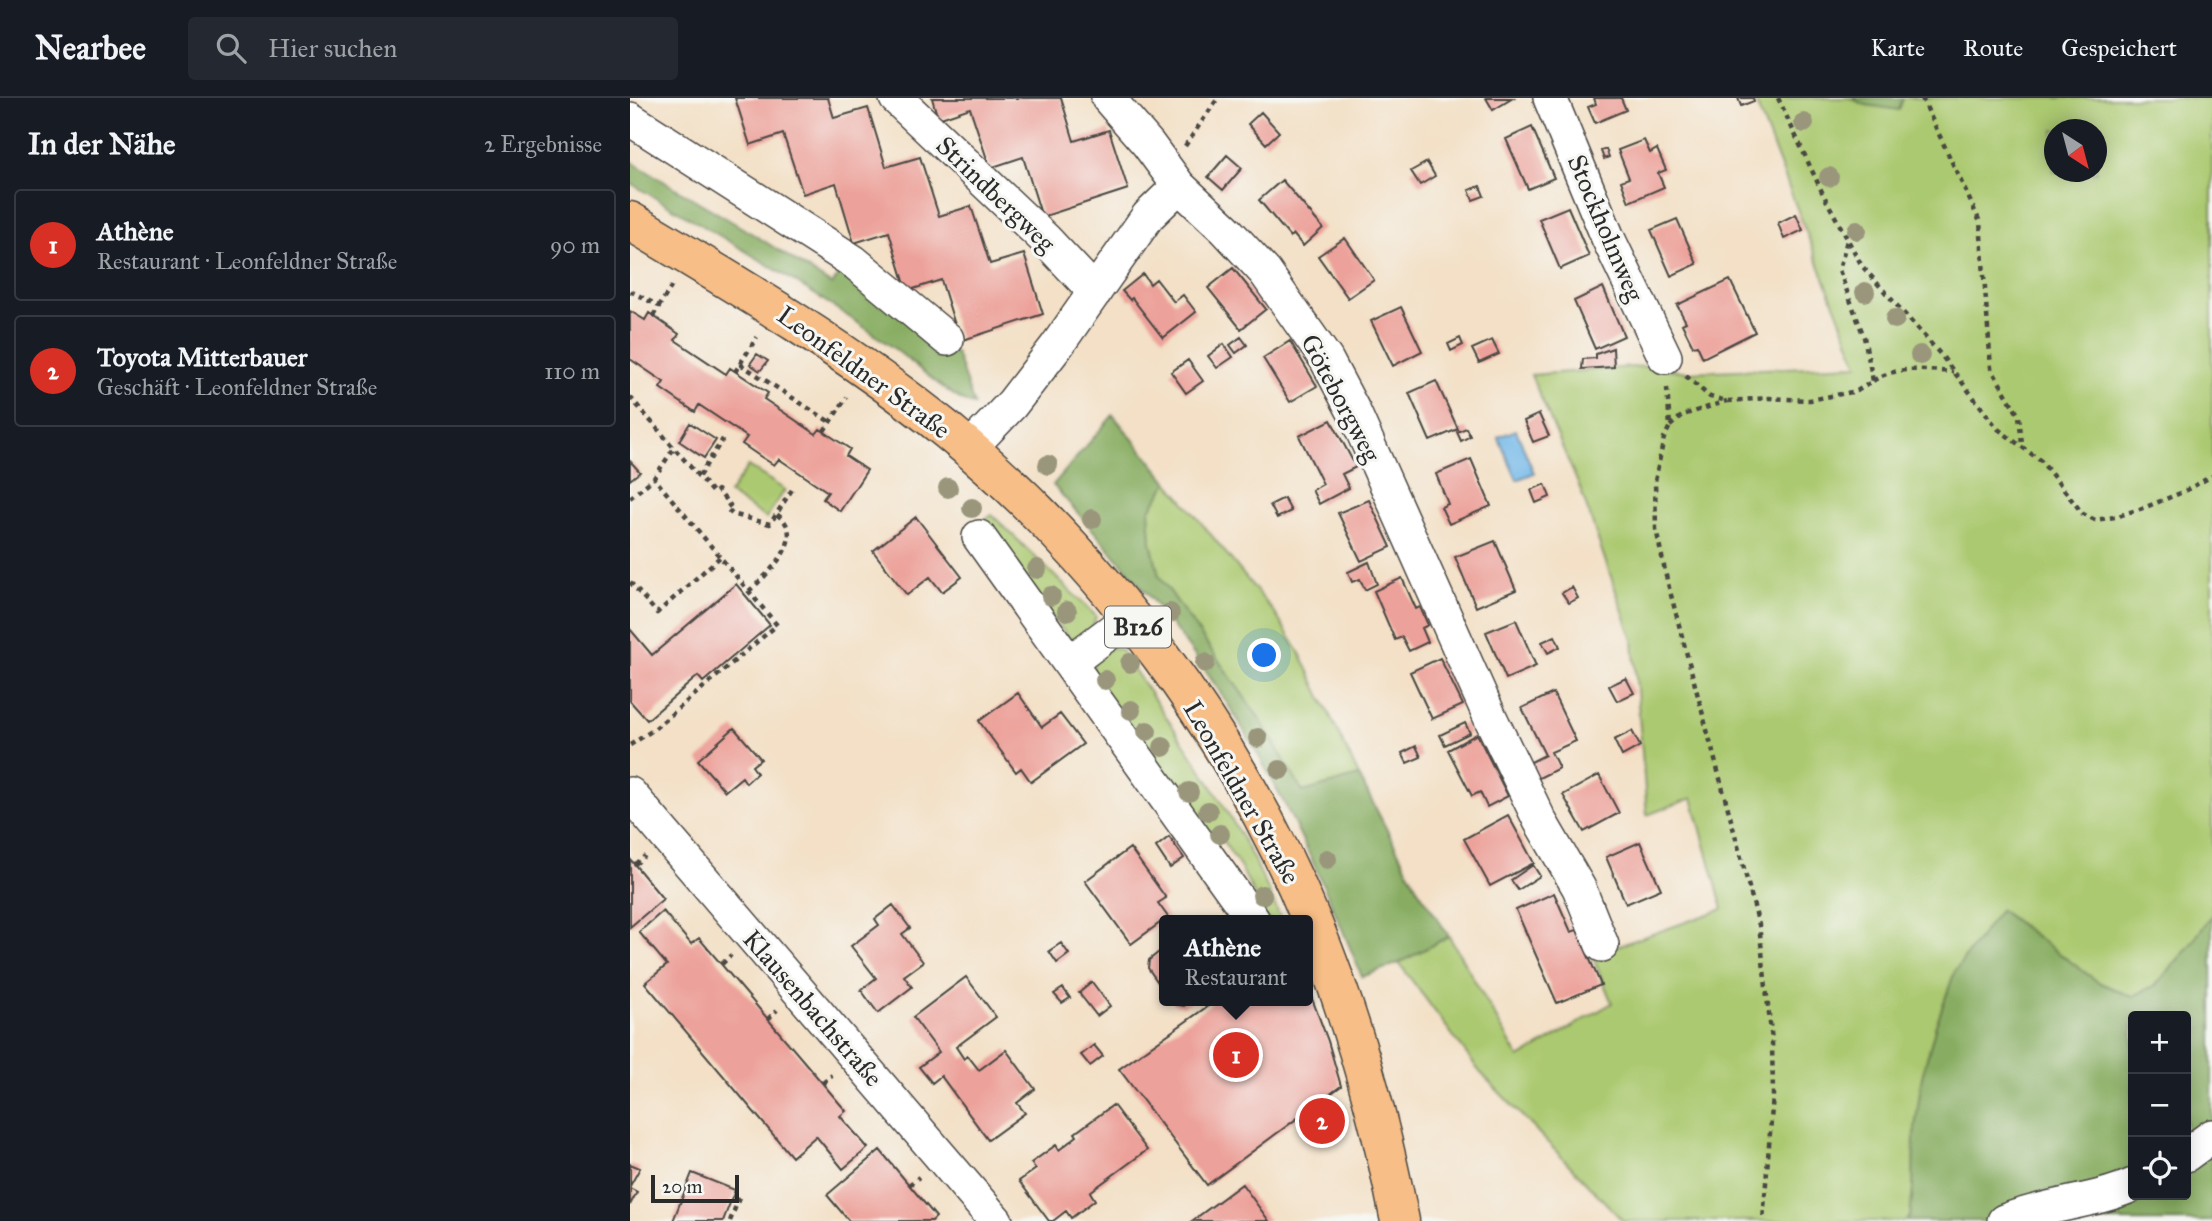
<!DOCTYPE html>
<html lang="de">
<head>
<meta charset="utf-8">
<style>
  :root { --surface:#171b24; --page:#242831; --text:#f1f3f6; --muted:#9ea1a6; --line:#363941; --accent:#d93025 }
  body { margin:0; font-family:"IM FELL Great Primer",serif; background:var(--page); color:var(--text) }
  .controls { position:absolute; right:21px; bottom:21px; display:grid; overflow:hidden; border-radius:7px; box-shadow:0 4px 18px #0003 }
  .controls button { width:63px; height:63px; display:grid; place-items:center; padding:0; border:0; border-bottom:2px solid var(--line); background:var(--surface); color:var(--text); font:35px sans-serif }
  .compass { position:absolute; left:1414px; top:21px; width:63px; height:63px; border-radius:50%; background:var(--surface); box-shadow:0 4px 18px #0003; rotate:144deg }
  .scale { position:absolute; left:21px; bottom:18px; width:88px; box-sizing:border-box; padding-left:7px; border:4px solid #2b2b2b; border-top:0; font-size:19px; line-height:24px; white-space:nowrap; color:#2b2b2b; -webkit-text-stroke:5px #f6f6f2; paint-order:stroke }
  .you { position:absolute; left:635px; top:558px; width:24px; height:24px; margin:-18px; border:5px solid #fff; border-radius:50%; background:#1a73e8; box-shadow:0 0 0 10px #1a73e833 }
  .badge { display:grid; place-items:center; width:46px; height:46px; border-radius:50%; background:var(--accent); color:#fff; font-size:23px; font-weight:700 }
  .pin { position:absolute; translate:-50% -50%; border:4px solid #fff; box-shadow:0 2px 7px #0006 }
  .popup { position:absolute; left:529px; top:817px; width:154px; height:91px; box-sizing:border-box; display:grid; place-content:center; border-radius:7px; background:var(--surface); filter:drop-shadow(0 2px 5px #0005); font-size:23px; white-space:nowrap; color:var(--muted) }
  .popup b { font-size:26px; color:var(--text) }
  .popup::after { content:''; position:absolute; left:50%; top:100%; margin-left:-14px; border:14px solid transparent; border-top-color:var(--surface) }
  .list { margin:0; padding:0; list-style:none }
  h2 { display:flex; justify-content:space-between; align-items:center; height:91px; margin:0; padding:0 28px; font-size:30px }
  h2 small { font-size:23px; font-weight:400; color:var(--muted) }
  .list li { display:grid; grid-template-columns:46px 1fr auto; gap:21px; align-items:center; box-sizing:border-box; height:112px; margin:0 14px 14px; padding:0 14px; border:2px solid var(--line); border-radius:7px }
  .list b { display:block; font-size:26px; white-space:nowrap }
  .list p { margin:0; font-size:23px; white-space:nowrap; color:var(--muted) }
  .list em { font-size:23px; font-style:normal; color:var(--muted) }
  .icon { flex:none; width:38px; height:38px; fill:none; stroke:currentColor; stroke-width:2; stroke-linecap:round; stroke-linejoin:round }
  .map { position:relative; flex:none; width:1582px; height:1123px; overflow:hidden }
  header { display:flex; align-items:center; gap:42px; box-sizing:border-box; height:98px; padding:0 35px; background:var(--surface); border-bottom:2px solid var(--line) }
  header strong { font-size:33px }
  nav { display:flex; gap:38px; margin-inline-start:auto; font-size:24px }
  .search { width:490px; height:63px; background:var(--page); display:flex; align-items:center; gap:18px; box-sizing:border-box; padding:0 24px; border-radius:7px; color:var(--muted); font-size:26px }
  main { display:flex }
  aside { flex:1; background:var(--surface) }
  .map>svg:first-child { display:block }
  .green { fill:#abc970; stroke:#6b7a4e; stroke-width:2; fill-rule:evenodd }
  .forest { fill:#88ad62; stroke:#5a6c46; stroke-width:2 }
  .water { fill:#71b7e8; stroke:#4e718a; stroke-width:2 }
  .building { fill:#eca19a }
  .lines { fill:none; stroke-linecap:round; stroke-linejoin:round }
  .street-casing { stroke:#494642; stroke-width:36 }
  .primary-casing { stroke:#494642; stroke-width:41 }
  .path { stroke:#494642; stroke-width:4.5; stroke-dasharray:5 5; stroke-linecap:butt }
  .street { stroke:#fff; stroke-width:33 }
  .primary { stroke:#f7be87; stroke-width:38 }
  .tree { fill:#9a967c }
  .labels { text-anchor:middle; stroke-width:6; stroke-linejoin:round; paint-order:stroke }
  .shield { fill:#f6f6f2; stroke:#686867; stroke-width:2 }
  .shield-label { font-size:24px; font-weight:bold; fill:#2b2b2b }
  .street-label { font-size:26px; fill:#2b2b2b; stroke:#f6f6f2 }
</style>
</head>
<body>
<header>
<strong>Nearbee</strong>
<div class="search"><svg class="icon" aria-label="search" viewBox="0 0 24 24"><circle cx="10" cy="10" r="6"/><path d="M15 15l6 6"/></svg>Hier suchen</div>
<nav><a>Karte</a><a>Route</a><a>Gespeichert</a></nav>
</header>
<main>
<aside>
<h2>In der Nähe<small>2 Ergebnisse</small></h2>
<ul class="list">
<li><span class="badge">1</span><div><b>Athène</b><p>Restaurant · Leonfeldner Straße</p></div><em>90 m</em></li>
<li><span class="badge">2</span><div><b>Toyota Mitterbauer</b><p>Geschäft · Leonfeldner Straße</p></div><em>110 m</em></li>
</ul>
</aside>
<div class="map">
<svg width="1582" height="1123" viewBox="0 0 1582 1123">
  <rect width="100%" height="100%" fill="#f6f6f2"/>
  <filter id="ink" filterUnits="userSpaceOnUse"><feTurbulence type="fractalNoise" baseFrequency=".0143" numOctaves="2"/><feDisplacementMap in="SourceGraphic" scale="14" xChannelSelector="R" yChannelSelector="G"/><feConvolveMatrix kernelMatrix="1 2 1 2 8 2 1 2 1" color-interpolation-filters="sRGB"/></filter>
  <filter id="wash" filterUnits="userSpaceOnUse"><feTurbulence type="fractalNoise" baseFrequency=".00686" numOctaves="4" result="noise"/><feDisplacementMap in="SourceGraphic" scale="28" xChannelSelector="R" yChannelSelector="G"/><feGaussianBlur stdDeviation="1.57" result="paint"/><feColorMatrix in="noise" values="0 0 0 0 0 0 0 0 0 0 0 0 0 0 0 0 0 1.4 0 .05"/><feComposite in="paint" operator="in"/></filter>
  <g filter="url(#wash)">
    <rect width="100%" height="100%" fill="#f3e0c6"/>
    <path class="green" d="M1124,0H1220L1236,7L1269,11L1273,0H1582V817L1558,850L1526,887L1502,899L1468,884L1370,812L1325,873L1306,927L1292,979L1284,1038L1283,1091L1280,1119L1276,1123H993L850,974L769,865L819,838L889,960L982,905L962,857L1093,811L1062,700L1017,717L1003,542L950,390L901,277L1016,268L1058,274L1228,267ZM1424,32H1466V74H1424Z
      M118,368L155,392L136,420L99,396Z
      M538,384L644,514L671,557L729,678L673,694L629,620L529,478L521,444L519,413Z
      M362,417L466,518C462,535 456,537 440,541L349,426Z
      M480,549L490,551C548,637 613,725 651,822H637L612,772L593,743L576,740L463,579V566Z"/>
    <path class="forest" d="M1220,0H1273L1269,12L1236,7Z
      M0,63L131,141L202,187L214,169L310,251L326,255L344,307C326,305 276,258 258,246C176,187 87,136 0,85Z
      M483,317L538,384L519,413L521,444L529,478L629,620L673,694L729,678L786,788L819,838L769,865L732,879C692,780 649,684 590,594C541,520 482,453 423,387Z
      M1370,812L1468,884L1502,899L1526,887L1558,850L1582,817V1029L1556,1049V918H1503V1079L1402,1105L1353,1123H1276L1280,1118L1283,1091L1284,1038L1292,979L1306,927L1325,873Z
      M1582,1045V1123H1396L1503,1097H1556V1065Z"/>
    <path class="water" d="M886,332L904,375L887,382L868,339Z"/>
    <g id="blocks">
      <path class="building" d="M105,0H198L204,20L238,10L256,69L290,59L309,118L341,108L360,166L394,156L413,216L330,243L311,182L277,193L259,134L224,145L206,85L173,96L153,36L120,47Z
        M302,0H431L444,43L479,32L498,91L412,119L393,59L360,70L340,10L308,21Z
        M856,0H883L863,12Z
        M964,0H991L996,12L965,25L958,9L966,6Z
        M1108,0H1123L1124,3L1111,8Z
        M631,14L649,34L636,46L618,26Z
        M902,29L924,80L898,91L876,41Z
        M1014,42L1020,55L1027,51L1036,72L1028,75L1034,89L999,104L991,83L999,80L988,52Z
        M976,51L979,59L974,61L971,53Z
        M597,57L612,70L593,92L578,79Z
        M797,64L805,78L790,87L781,73Z
        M652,82L693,130L673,148L663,136L660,139L629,102Z
        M850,88L854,98L843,102L839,92Z
        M938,109L959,158L930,171L909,121Z
        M1166,116L1173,132L1154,141L1148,125Z
        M1047,121L1067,166L1041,178L1021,132Z
        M715,140L744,182L718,200L688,158Z
        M603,170L636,211L611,231L578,190Z
        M513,176L520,186L526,181L544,204L553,197L566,214L533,240L502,200L500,202L492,193Z
        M1100,182L1125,234L1073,260L1067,247L1063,248L1052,226L1056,224L1047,207Z
        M973,189L994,238L965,251L944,203Z
        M771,209L792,253L763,268L741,223Z
        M0,213L15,222L19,215L49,236L45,242L96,276L100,270L138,295L134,301L186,336L190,331L220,351L216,358L237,372L210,413L193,401L198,394L149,361L144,367L128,357L112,346L117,339L69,307L65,314L30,290L34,284L0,261Z
        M611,239L617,247L606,255L600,247Z
        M830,240L833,247L821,253L818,246Z
        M862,242L869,256L849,265L842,251Z
        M660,243L687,288L660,304L633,260Z
        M594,246L603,259L587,270L578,258Z
        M983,250L984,269L952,271L953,261L966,260V256Z
        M127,256L138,263L130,273L120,266Z
        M558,262L573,283L556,295L541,274Z
        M806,283L828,331L800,343L779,295Z
        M909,316L919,338L903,344L894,323Z
        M701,322L726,369L712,376L719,390L689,406L682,392L693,386L669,338Z
        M60,325L86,342L74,360L49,343Z
        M836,330L840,338L831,343L827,334Z
        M841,361L861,408L819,426L811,409L818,406L806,376Z
        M0,363L10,374L0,382Z
        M915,386L920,399L906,405L901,392Z
        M654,400L661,413L647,420L640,407Z
        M739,402L761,449L731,463L708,415Z
        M286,419L332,479L312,494L300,479L277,497L243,453Z
        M865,443L886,492L846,509L825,459Z
        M739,464L747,486L735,492L730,481L722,484L718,474Z
        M772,480L786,511L790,509L798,527L792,530L798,544L779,553L772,539L765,542L744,493Z
        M106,486L140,527L73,584L68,578L17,622L0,603V531L22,557Z
        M942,489L948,500L939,505L932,495Z
        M886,522L906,568L876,581L856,534Z
        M925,538L930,549L918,555L912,544Z
        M810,560L833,607L802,621L780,574Z
        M996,580L1004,595L987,603L979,588Z
        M388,595L412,629L430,616L453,646L401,684L391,670L386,674L349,623Z
        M923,595L946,643L921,654L929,670L907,681L899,665L915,657L892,610Z
        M835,625L840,635L815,647L810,637Z
        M104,630L131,661L122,668L127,675L116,685L112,679L95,693L68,662Z
        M1002,633L1010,648L992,658L984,642Z
        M847,636L878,698L857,709L850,694L842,698L818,652Z
        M786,648L791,659L777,665L772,655Z
        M969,677L989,715L954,734L933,697Z
        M878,717L904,765L860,788L834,741Z
        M539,739L554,760L540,770L526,749Z
        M1010,744L1031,791L996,806L976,759Z
        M500,750L536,800L528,805L538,819L501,846L455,783Z
        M0,761L33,801L0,829Z
        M903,767L910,778L888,792L881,782Z
        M924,795L941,834L947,832L971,887L927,905L886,812Z
        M263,807L280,830L272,836L293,864L274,878L282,889L248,915L231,892L246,880L221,848L249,827L245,821Z
        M33,813L61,846L69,840L216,1013L210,1018L238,1050L213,1071L186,1038L162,1059L15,885L37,867L9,834Z
        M431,845L439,856L427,865L419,853Z
        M534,850V893L518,870L519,862Z
        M336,879L366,919L326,949L334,961L338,958L349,972L376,952L405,991L387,1005L395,1015L358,1042L311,978L302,985L289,969L309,954L283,919Z
        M462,884L480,908L467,918L449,895Z
        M433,890L440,900L432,905L424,896Z
        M678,890L698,943L711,988L577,1087L489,971L585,903H678Z
        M542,903H561L554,908L544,906Z
        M464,947L473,958L460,968L451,957Z
        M483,1007L517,1052L460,1094L465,1102L441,1120L436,1113L423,1123H419L389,1083L406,1071L401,1065L426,1047L429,1052L447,1038L445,1035Z
        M250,1052L306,1119L302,1123H219L197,1097Z
        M0,1066L10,1070L0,1088Z
        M62,1075L105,1092L93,1123H43Z
        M612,1086L639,1123H562Z
        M0,1090L7,1094L0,1107Z"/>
    </g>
  </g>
  <g filter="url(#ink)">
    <use href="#blocks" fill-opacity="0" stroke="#494642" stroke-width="2"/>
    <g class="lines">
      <defs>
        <path id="street" d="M266,0L416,142L465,194
          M478,0L518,46L549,88
          M920,0L978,140L1035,259
          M0,21L224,164L317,241
          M339,351L382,306L426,249L518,118L549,88L595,131L635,174L696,261L724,314L860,619L910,723L949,790L972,847
          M349,439L623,822
          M439,565L500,519
          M0,696L366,1123
          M1556,1057L1582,1038
          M1374,1123C1416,1106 1462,1105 1503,1087"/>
        <path id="primary" d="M0,123C109,188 219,253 318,333C473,459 608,642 683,826C723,922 750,1021 770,1123"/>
      </defs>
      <use href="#street" class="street-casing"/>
      <use href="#primary" class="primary-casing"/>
      <path class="path" d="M1148,0L1193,96L1232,168L1311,257L1368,331L1411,363L1453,416L1465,422L1485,419L1516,409L1553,394L1582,378
        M1292,0L1350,124L1361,270L1389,318L1392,346
        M555,48L588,0
        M0,193L29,208
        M23,218L43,186
        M110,266L200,324
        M105,274L127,239
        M1056,278L1080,299L1098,303L1139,300L1180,302L1227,293L1243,283L1234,239L1209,172L1217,142
        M1243,283C1265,267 1297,272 1323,274
        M1037,290L1040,328L1034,340L1025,383L1026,431L1037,482L1129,827L1142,943L1143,997L1133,1123
        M0,299L83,395L87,392L100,407L96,410L102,416L140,426L163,390
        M1040,328L1053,317L1097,303
        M194,333L217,299
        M69,378L93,341
        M0,400L24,380L44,350
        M0,484L27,515L90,459
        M119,493C138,476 180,438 146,416
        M0,647L23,632L147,527L24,380
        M5,766L15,758
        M92,866L101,857
        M138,921L147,912
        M193,985L202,977
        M279,1087L289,1079
        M100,1123L109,1100"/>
      <use href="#street" class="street"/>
      <use href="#primary" class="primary"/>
    </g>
    <g class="tree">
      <circle cx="1174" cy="25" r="10"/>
      <circle cx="1199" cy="79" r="10"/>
      <circle cx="1227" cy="132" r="10"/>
      <circle cx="1235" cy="194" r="10"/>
      <circle cx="1265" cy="221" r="10"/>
      <circle cx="1290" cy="257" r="10"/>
      <circle cx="418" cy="367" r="10"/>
      <circle cx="318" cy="390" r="10"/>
      <circle cx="342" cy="410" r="10"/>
      <circle cx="462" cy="421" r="10"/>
      <circle cx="407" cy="471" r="10"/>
      <circle cx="421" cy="498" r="10"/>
      <circle cx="437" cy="513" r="10"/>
      <circle cx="540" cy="515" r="10"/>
      <circle cx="500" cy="565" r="10"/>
      <circle cx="575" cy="565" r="10"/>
      <circle cx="475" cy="582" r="10"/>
      <circle cx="501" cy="612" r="10"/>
      <circle cx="517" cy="633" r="10"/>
      <circle cx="628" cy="640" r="10"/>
      <circle cx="533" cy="649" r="10"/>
      <circle cx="650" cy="672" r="10"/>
      <circle cx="559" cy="694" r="10"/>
      <circle cx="578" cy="713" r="10"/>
      <circle cx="590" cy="736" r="10"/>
      <circle cx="697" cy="761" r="10"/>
      <circle cx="632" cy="797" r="10"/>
    </g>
  </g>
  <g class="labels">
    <rect class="shield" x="475" y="508.5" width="66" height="41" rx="5"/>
    <g class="shield-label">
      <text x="508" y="537">B126</text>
    </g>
    <g class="street-label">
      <text transform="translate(366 96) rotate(44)" y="9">Strindbergweg</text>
      <text transform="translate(976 130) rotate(67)" y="9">Stockholmweg</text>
      <text transform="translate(234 274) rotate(36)" y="9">Leonfeldner Straße</text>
      <text transform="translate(711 300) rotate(62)" y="9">Göteborgweg</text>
      <text transform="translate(612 694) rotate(60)" y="9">Leonfeldner Straße</text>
      <text transform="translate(183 910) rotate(49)" y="9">Klausenbachstraße</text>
    </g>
  </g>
</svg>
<div class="controls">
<button>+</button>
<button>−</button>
<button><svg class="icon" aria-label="locate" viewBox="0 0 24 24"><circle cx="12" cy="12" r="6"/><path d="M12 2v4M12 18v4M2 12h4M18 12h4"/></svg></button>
</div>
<svg class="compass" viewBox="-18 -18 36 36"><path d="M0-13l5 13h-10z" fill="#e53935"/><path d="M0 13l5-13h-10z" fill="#9ea1a6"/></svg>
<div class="scale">20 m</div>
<div class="you"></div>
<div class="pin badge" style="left:606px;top:957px">1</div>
<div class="popup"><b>Athène</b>Restaurant</div>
<div class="pin badge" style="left:692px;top:1023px">2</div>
</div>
</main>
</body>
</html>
